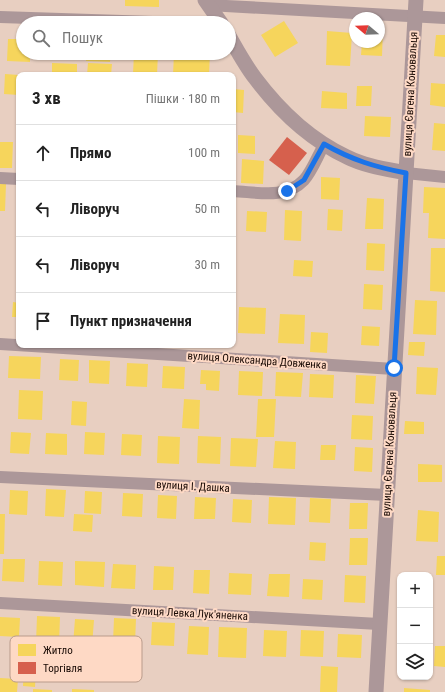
<!DOCTYPE html>
<html lang="uk">
<head>
<meta charset="utf-8">
<style>
  :root { --surface:#fff; --page:#f2f2f2; --text:#222; --muted:#767676; --line:#e0e0e0 }
  body { margin:0; font-family:"Roboto Condensed",sans-serif; background:var(--page); color:var(--text) }
  .controls { position:absolute; right:12px; bottom:12px; display:grid; overflow:hidden; border-radius:8px; box-shadow:0 1px 3px #0004 }
  .controls button { width:36px; height:36px; display:grid; place-items:center; padding:0; border:0; border-bottom:1px solid var(--line); background:var(--surface); color:var(--text); font:20px sans-serif }
  .compass { position:absolute; left:349px; top:12px; width:36px; height:36px; border-radius:50%; background:var(--surface); box-shadow:0 1px 3px #0004; rotate:289deg }
  .stop { position:absolute; width:12px; height:12px; margin:-9px; border:3px solid #1a73e8; border-radius:50%; background:#fff }
  .stop.end { background:#1a73e8; border-color:#fff; box-shadow:0 1px 4px #0008 }
  .list { margin:0; padding:0; list-style:none }
  h2 { display:flex; justify-content:space-between; align-items:center; height:52px; margin:0; padding:0 16px; font-size:17px }
  h2 small { font-size:13px; font-weight:400; color:var(--muted) }
  .list li { display:grid; grid-template-columns:26px 1fr auto; gap:12px; align-items:center; box-sizing:border-box; height:56px; padding:0 16px; border-top:1px solid var(--line) }
  .list b { display:block; font-size:15px; white-space:nowrap }
  .list em { font-size:13px; font-style:normal; color:var(--muted) }
  .icon { flex:none; width:22px; height:22px; fill:none; stroke:currentColor; stroke-width:2; stroke-linecap:round; stroke-linejoin:round }
  .map { position:relative; flex:none; width:445px; height:692px; overflow:hidden }
  .search { position:absolute; background:var(--surface); box-shadow:0 1px 3px #0004; left:16px; top:16px; width:220px; height:44px; display:flex; align-items:center; gap:10px; box-sizing:border-box; padding:0 14px; border-radius:22px; color:var(--muted); font-size:15px }
  .panel { position:absolute; background:var(--surface); box-shadow:0 1px 3px #0004; left:16px; top:72px; width:220px; height:276px; border-radius:8px }
  .map>svg:first-child { display:block }
  .homes { fill:#f6d55c }
  .shops { fill:#d6604d }
  .lines { fill:none; stroke-linecap:round; stroke-linejoin:round }
  .minor { stroke:#ac9799; stroke-width:12 }
  .tertiary { stroke:#ac9799; stroke-width:15 }
  .route { stroke:#1a73e8; stroke-width:5 }
  .labels { text-anchor:middle; stroke-width:4; stroke-linejoin:round; paint-order:stroke }
  .street-label { font-size:11px; fill:#180903; stroke:#fed9c5 }
  .key { fill:#fed9c5; stroke:#b99b8b; stroke-width:1 }
  .key-label { font-size:11px; fill:#180903 }
</style>
</head>
<body>
<div class="map">
<svg width="445" height="692" viewBox="0 0 445 692">
  <rect width="100%" height="100%" fill="#e8cfc1"/>
  <path class="homes" d="M125,0H159V7L125,6Z
    M284,21L298,43L275,57L261,35Z
    M379,30H383L382,56L361,55L362,42H379Z
    M327,31L352,33L350,66L326,65Z
    M436,35H445V57L434,56Z
    M8,39H23V53H30V62L7,61Z
    M87,53H111L110,62L86,61Z
    M134,53H158L157,75L133,74Z
    M174,53H210L209,75H173Z
    M52,63L77,64V75H52Z
    M88,63L112,64L111,75H87Z
    M5,74L19,75V95L4,94Z
    M431,83L445,84V107L430,105Z
    M357,86H372L371,106H356Z
    M233,89L244,90L243,113L233,112Z
    M322,91L347,93V109L321,108Z
    M365,116L391,117L390,137L364,136Z
    M434,123L445,124V151L432,150Z
    M238,135L255,136V154L238,153Z
    M0,142H13L12,168H0Z
    M242,159L264,161L263,184L241,183Z
    M321,177L340,178L339,200L321,199Z
    M0,184H6L5,211H0Z
    M424,187L445,188V239L428,238L429,213H423Z
    M367,198L384,199L383,229H365Z
    M328,209L343,210L342,231L327,230Z
    M285,210L302,211L301,241L284,240Z
    M247,211L267,212L266,232L246,231Z
    M367,243L385,244L384,271L366,270Z
    M431,248H445V292L430,291Z
    M294,260L313,261L312,277L293,276Z
    M364,284L383,285L382,310L363,309Z
    M415,300L437,301L436,335L413,334Z
    M13,302L19,303V317H12Z
    M239,307L266,308L265,334L238,333Z
    M280,314L305,315L304,344L278,343Z
    M362,326L380,327L379,346L361,345Z
    M311,332L328,333L327,353L310,352Z
    M409,342H425L424,356L408,355Z
    M9,356L41,357L40,379L8,378Z
    M60,359L79,360L78,381L59,380Z
    M89,360L110,361L109,384L89,383Z
    M127,363L148,364L147,387L126,386Z
    M163,366L185,367L184,389L162,388Z
    M417,367L438,368L436,395L416,394Z
    M201,370L220,371L219,391L206,390V384H200Z
    M239,371L263,372L262,396L238,395Z
    M276,372L303,373L301,397L275,396Z
    M310,374L334,375L333,398L309,397Z
    M356,375L376,376L374,404L355,403Z
    M19,390L43,391L42,420L18,419Z
    M184,399L200,400L199,429L182,428Z
    M258,399H276L274,437H256Z
    M72,401L87,402L86,426L71,425Z
    M352,415L373,416L372,440L351,439Z
    M405,421L424,422V434H404Z
    M11,432L31,433L29,454L10,453Z
    M85,432L105,433L104,455L84,454Z
    M46,433L67,434V455L45,454Z
    M122,434L142,435L141,456L121,455Z
    M158,436L180,437L179,464L157,463Z
    M198,436L221,437L220,464L197,463Z
    M231,438L258,439L256,467L230,466Z
    M275,441L296,442L295,469L273,468Z
    M321,445H336L335,460H320Z
    M355,447L373,448L372,472L354,471Z
    M418,464L442,465V482H418Z
    M46,489L66,490L64,517L45,516Z
    M10,490L28,491L27,515L9,514Z
    M85,491L102,492L101,514L84,513Z
    M123,493L143,494L142,517L122,516Z
    M158,495L177,496L176,519L157,518Z
    M195,497L216,498L215,519H194Z
    M269,497L296,498L295,525L268,524Z
    M310,498L331,499L330,523L309,522Z
    M233,499L252,500L251,523L232,522Z
    M350,503H368L367,529H349Z
    M418,510L439,512L438,542L416,541Z
    M0,514H5L4,554H0Z
    M74,514L93,515L92,532L73,531Z
    M350,538H368L367,565H349Z
    M310,542L326,543L325,561L309,560Z
    M437,556H445V575H436Z
    M3,559H25L24,582L2,581Z
    M39,561L63,562L62,586L38,585Z
    M75,561L105,562L104,587L75,585Z
    M113,564L136,565L135,589L111,588Z
    M154,566L174,567L173,590H153Z
    M194,570H210L209,594L193,593Z
    M229,573L252,574L251,595L228,594Z
    M269,574H290L289,597L267,596Z
    M345,575L366,576L365,603L344,602Z
    M303,579L323,580L322,600L302,599Z
    M37,616L60,617L59,644L36,643Z
    M0,617L20,618L19,637L0,636Z
    M114,618L136,619L135,643L113,642Z
    M75,619L94,620L92,646L73,645Z
    M152,622L175,623L174,646L151,645Z
    M189,626L209,627L208,655L187,654Z
    M219,627L247,628L246,658L218,657Z
    M264,630L287,631L286,657L263,656Z
    M301,630L324,631L323,657L300,656Z
    M338,634L362,635L361,658L337,657Z
    M435,646H445V667L434,666Z
    M25,649L37,650L35,687L23,686Z
    M321,666L338,667L337,692H320Z
    M0,678L18,679L17,692H0Z
    M404,688L430,690V692H404Z
    M33,689L52,690V692H33Z
    M72,689L94,690V692H72Z"/>
  <path class="shops" d="M287,137L307,153L289,175L269,160Z"/>
  <g class="lines">
    <path class="minor" d="M208,5L445,18
      M0,17L183,23
      M406,173L445,177
      M0,178L19,179
      M233,191C257,192 285,200 304,180C312,171 318,155 324,145
      M0,344L394,369
      M0,477L387,495
      M0,603L379,624"/>
    <path class="tertiary" d="M205,0L221,23
      M229,36C237,50 245,65 255,78C279,110 311,140 347,157C365,166 386,169 406,173
      M376,692L416,0"/>
  </g>
  <g class="lines">
    <path class="route" d="M287,191L304,180L324,144C352,160 375,167 406,173L394,368"/>
  </g>
  <g class="labels">
    <g class="street-label">
      <text transform="translate(410 94) rotate(-87)" y="4">вулиця Євгена Коновальця</text>
      <text transform="translate(257 360) rotate(4)" y="4">вулиця Олександра Довженка</text>
      <text transform="translate(389 454) rotate(-87)" y="4">вулиця Євгена Коновальця</text>
      <text transform="translate(193 486) rotate(3)" y="4">вулиця І. Дашка</text>
      <text transform="translate(190 613) rotate(3)" y="4">вулиця Левка Лук'яненка</text>
    </g>
  </g>
  <rect x="10" y="636" width="132" height="46" rx="6" class="key"/>
  <rect x="18" y="644" width="18" height="12" fill="#f6d55c"/>
  <rect x="18" y="662" width="18" height="12" fill="#d6604d"/>
  <g class="key-label">
    <text x="43" y="654">Житло</text>
    <text x="43" y="672">Торгівля</text>
  </g>
</svg>
<div class="controls">
<button>+</button>
<button>−</button>
<button><svg class="icon" aria-label="layers" viewBox="0 0 24 24"><path d="M12 4l9 5-9 5-9-5zM3 14l9 5 9-5"/></svg></button>
</div>
<svg class="compass" viewBox="-18 -18 36 36"><path d="M0-13l5 13h-10z" fill="#e53935"/><path d="M0 13l5-13h-10z" fill="#767676"/></svg>
<div class="stop" style="left:394px;top:368px"></div>
<div class="stop end" style="left:287px;top:191px"></div>
<div class="search"><svg class="icon" aria-label="search" viewBox="0 0 24 24"><circle cx="10" cy="10" r="6"/><path d="M15 15l6 6"/></svg>Пошук</div>
<section class="panel">
<h2>3 хв<small>Пішки · 180 m</small></h2>
<ul class="list">
<li><svg class="icon" aria-label="ahead" viewBox="0 0 24 24"><path d="M12 20V5M6 11l6-6 6 6"/></svg><div><b>Прямо</b></div><em>100 m</em></li>
<li><svg class="icon" aria-label="left" viewBox="0 0 24 24"><path d="M17 20v-9H6M10 6l-5 5 5 5"/></svg><div><b>Ліворуч</b></div><em>50 m</em></li>
<li><svg class="icon" aria-label="left" viewBox="0 0 24 24"><path d="M17 20v-9H6M10 6l-5 5 5 5"/></svg><div><b>Ліворуч</b></div><em>30 m</em></li>
<li><svg class="icon" aria-label="arrive" viewBox="0 0 24 24"><path d="M6 21V4h12l-3 4 3 4H6"/></svg><div><b>Пункт призначення</b></div></li>
</ul>
</section>
</div>
</body>
</html>
